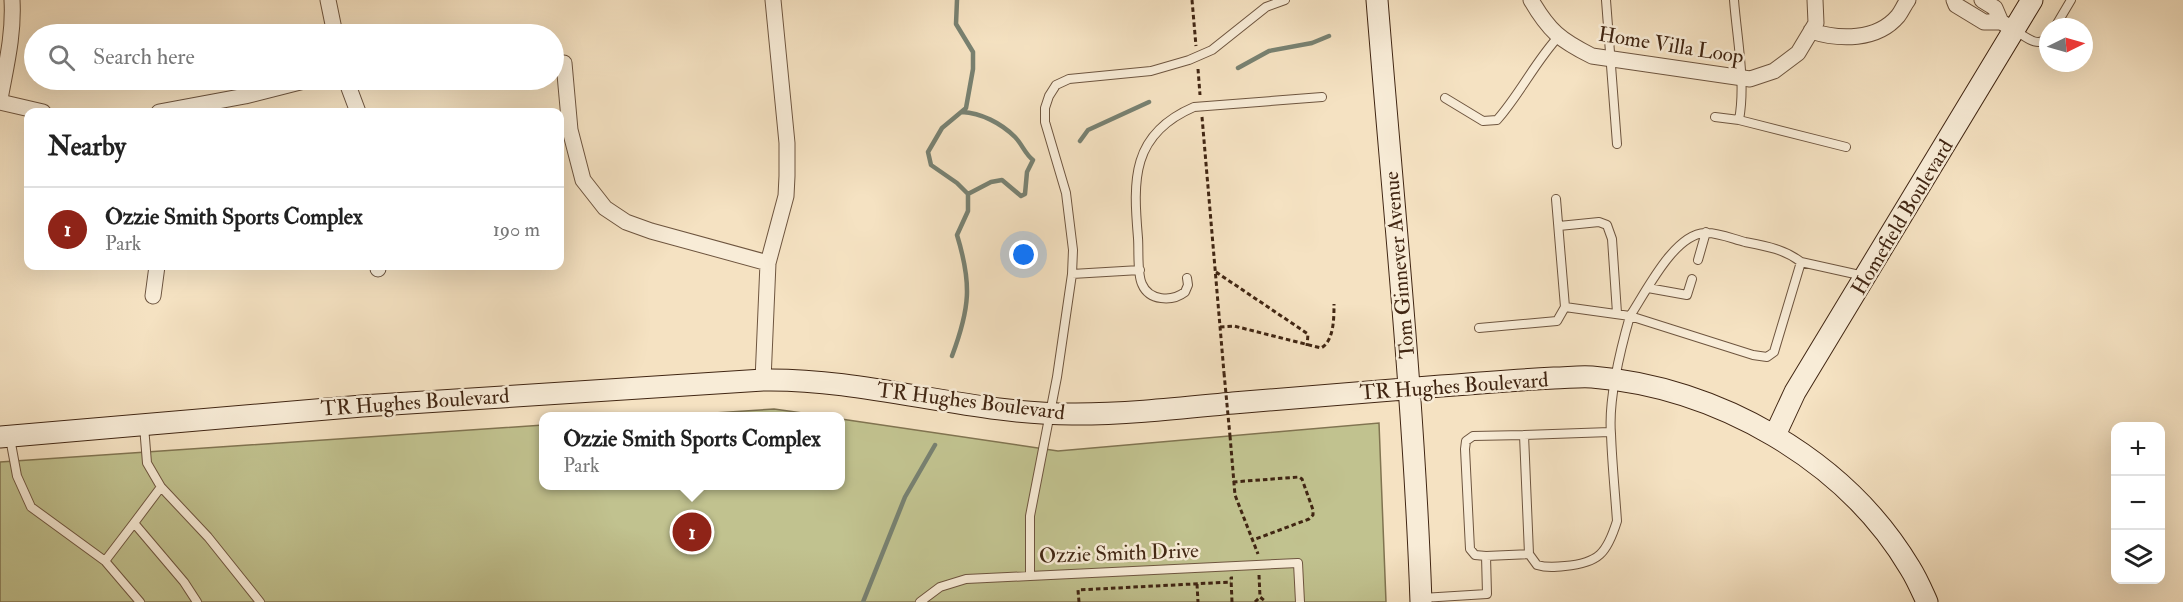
<!DOCTYPE html>
<html lang="en">
<head>
<meta charset="utf-8">
<style>
  :root { --surface:#fff; --page:#f6f6f6; --text:#222; --muted:#767676; --line:#e0e0e0; --accent:#8f2418 }
  body { margin:0; font-family:"IM FELL Double Pica",serif; background:var(--page); color:var(--text) }
  .controls { position:absolute; right:18px; bottom:18px; display:grid; overflow:hidden; border-radius:12px; box-shadow:0 6px 24px #0002 }
  .controls button { width:54px; height:54px; display:grid; place-items:center; padding:0; border:0; border-bottom:2px solid var(--line); background:var(--surface); color:var(--text); font:30px sans-serif }
  .compass { position:absolute; left:2039px; top:18px; width:54px; height:54px; border-radius:50%; background:var(--surface); box-shadow:0 6px 24px #0002; rotate:85deg }
  .you { position:absolute; left:1024px; top:255px; width:21px; height:21px; margin:-15px; border:4px solid #fff; border-radius:50%; background:#1a73e8; box-shadow:0 0 0 9px #1a73e833 }
  .badge { display:grid; place-items:center; width:39px; height:39px; border-radius:50%; background:var(--accent); color:#fff; font-size:20px; font-weight:700 }
  .pin { position:absolute; translate:-50% -50%; border:3px solid #fff; box-shadow:0 2px 6px #0006 }
  .popup { position:absolute; left:539px; top:412px; width:306px; height:78px; box-sizing:border-box; display:grid; place-content:center; border-radius:12px; background:var(--surface); filter:drop-shadow(0 2px 4px #0005); font-size:20px; white-space:nowrap; color:var(--muted) }
  .popup b { font-size:22px; color:var(--text) }
  .popup::after { content:''; position:absolute; left:50%; top:100%; margin-left:-12px; border:12px solid transparent; border-top-color:var(--surface) }
  .list { margin:0; padding:0; list-style:none }
  h2 { display:flex; justify-content:space-between; align-items:center; height:78px; margin:0; padding:0 24px; font-size:26px }
  h2 small { font-size:20px; font-weight:400; color:var(--muted) }
  .list li { display:grid; grid-template-columns:39px 1fr auto; gap:18px; align-items:center; box-sizing:border-box; height:84px; padding:0 24px; border-top:2px solid var(--line) }
  .list b { display:block; font-size:22px; white-space:nowrap }
  .list p { margin:0; font-size:20px; white-space:nowrap; color:var(--muted) }
  .list em { font-size:20px; font-style:normal; color:var(--muted) }
  .icon { flex:none; width:33px; height:33px; fill:none; stroke:currentColor; stroke-width:2; stroke-linecap:round; stroke-linejoin:round }
  .map { position:relative; flex:none; width:2183px; height:602px; overflow:hidden }
  .search { position:absolute; background:var(--surface); box-shadow:0 6px 24px #0002; left:24px; top:24px; width:540px; height:66px; display:flex; align-items:center; gap:15px; box-sizing:border-box; padding:0 21px; border-radius:33px; color:var(--muted); font-size:22px }
  .panel { position:absolute; background:var(--surface); box-shadow:0 6px 24px #0002; left:24px; top:108px; width:540px; height:162px; border-radius:12px }
  .map>svg:first-child { display:block }
  .green { fill:#c1c28f; stroke:#817451; stroke-width:1.5 }
  .lines { fill:none; stroke-linecap:round; stroke-linejoin:round }
  .stream { stroke:#788171; stroke-width:4.5 }
  .lane-casing { stroke:#6e553f; stroke-width:10 }
  .street-casing { stroke:#6e553f; stroke-width:17 }
  .secondary-casing { stroke:#412613; stroke-width:23 }
  .path { stroke:#412613; stroke-width:3; stroke-dasharray:4.5 3; stroke-linecap:butt }
  .lane { stroke:#f8ecd7; stroke-width:8 }
  .street { stroke:#f8ecd7; stroke-width:15 }
  .secondary { stroke:#f8ecd7; stroke-width:21 }
  .path-bridge { stroke:#412613; stroke-width:3; stroke-dasharray:4.5 3; stroke-linecap:butt }
  .labels { text-anchor:middle; stroke-width:5; stroke-linejoin:round; paint-order:stroke }
  .street-label { font-size:21px; fill:#412613; stroke:#f8ecd7 }
</style>
</head>
<body>
<div class="map">
<svg width="2183" height="602" viewBox="0 0 2183 602">
  <rect width="100%" height="100%" fill="#f5e2c2"/>
  <filter id="stains"><feTurbulence type="fractalNoise" baseFrequency=".00333" numOctaves="4"/><feColorMatrix values="0 0 0 0 .2 0 0 0 0 .09 0 0 0 0 .02 0 0 0 .5 -.17"/></filter>
  <radialGradient id="worn" r=".72"><stop offset=".6" stop-color="#630" stop-opacity="0"/><stop offset="1" stop-color="#630" stop-opacity=".3"/></radialGradient>
  <path class="green" d="M774,409L824,416H668Z
    M841,419L1058,451L1379,423L1386,602H0V462L543,425L544,486H840Z"/>
  <g class="lines">
    <path class="stream" d="M1238,68L1269,51L1312,43L1329,36
      M962,112C981,113 1001,123 1015,137C1022,144 1025,154 1033,160L1027,172L1025,194L1021,196L1002,180L991,182L968,194
      M1080,141L1088,130L1149,102
      M952,356C970,308 972,284 957,235L968,211V194L957,183L931,165L928,152L942,128L966,108L973,69V52L956,24L957,0
      M863,602L905,497L935,445"/>
    <defs>
      <path id="lane" d="M1285,0L1266,7L1212,50L1189,60L1151,71L1069,79L1056,85L1049,96L1045,108V122L1066,193L1073,250L1072,274L1057,377L1030,516V576L1298,563L1300,602
        M1606,0L1617,144
        M1734,0C1737,39 1746,82 1739,120
        M2055,27L2071,0
        M2016,31C2026,37 2037,48 2048,38
        M1445,98L1483,121L1497,120C1520,94 1535,62 1559,36
        M1715,117L1739,120L1846,147
        M1556,199L1565,307L1630,316C1646,292 1674,234 1705,233C1717,232 1733,239 1745,242C1766,246 1784,249 1801,262
        M1559,226L1599,222L1607,225L1612,239L1617,313
        M1698,260L1706,232
        M1072,274L1140,270
        M1187,278L1188,285L1185,292C1172,302 1149,301 1142,284C1137,274 1139,251 1138,238C1133,180 1131,134 1194,107L1322,97
        M1648,288L1687,295L1692,279
        M1479,328L1557,321L1565,307
        M144,426L147,463L161,487
        M10,438L17,476L31,507L105,561L140,602
        M1529,554L1537,565C1547,568 1556,567 1565,566C1599,563 1607,553 1617,521C1615,492 1612,463 1611,434C1608,398 1620,351 1630,316L1753,355L1767,357L1774,352L1801,262L1864,276
        M1486,556L1475,555L1470,549L1465,449L1466,441L1473,436L1524,435
        M105,561L134,523
        M1422,598L1487,594L1486,556L1529,554L1524,435L1610,432
        M197,602L184,582L134,523L161,487L208,537L260,602
        M920,602L940,587L966,579L1030,576"/>
      <path id="street" d="M328,0L335,34
        M1531,0C1549,31 1560,40 1592,56L1750,79L1774,71L1798,53L1816,23L1815,0
        M1954,0L1956,5L1984,22H2001L2015,30
        M1982,0L1995,8L2001,22
        M1811,31C1839,40 1877,41 1898,16C1902,11 1904,5 1908,0
        M564,63L570,130L583,180L605,208L626,222L651,231L768,263
        M346,80L358,112
        M0,99C6,66 14,34 12,0
        M0,102L43,112
        M159,112L245,96L308,80
        M378,269V266
        M153,296L157,266
        M763,380L768,263L786,196L787,176V143L773,0"/>
      <path id="secondary" d="M1377,0C1393,201 1414,401 1421,602
        M1775,435L1795,392L2032,0
        M0,437L362,406L763,380C868,378 971,415 1076,414C1128,414 1181,408 1233,403C1302,397 1371,392 1441,386C1478,383 1516,380 1554,378C1566,378 1579,376 1592,377C1717,387 1845,459 1910,568C1917,579 1922,591 1927,602"/>
    </defs>
    <use href="#lane" class="lane-casing"/>
    <use href="#street" class="street-casing"/>
    <use href="#secondary" class="secondary-casing"/>
    <path class="path" d="M1192,0L1196,46
      M1198,69L1200,95
      M1202,117L1224,373
      M1216,272L1308,334L1307,346
      M1220,327L1234,326L1321,348C1334,341 1334,318 1334,304
      M1230,436L1235,495L1258,554
      M1233,482L1299,477L1302,479L1313,510V515L1309,519L1253,540
      M1259,575L1260,597
      M1197,584L1198,602
      M1079,602L1078,590L1231,582
      M1232,602L1231,578H1233
      M1255,602L1260,597L1266,602"/>
    <use href="#lane" class="lane"/>
    <use href="#street" class="street"/>
    <use href="#secondary" class="secondary"/>
    <path class="path-bridge" d="M1224,373L1230,436"/>
  </g>
  <g class="labels">
    <g class="street-label">
      <text transform="translate(1671 45) rotate(9)" y="7">Home Villa Loop</text>
      <text transform="translate(1902 217) rotate(-59)" y="7">Homefield Boulevard</text>
      <text transform="translate(1399 265) rotate(-95)" y="7">Tom Ginnever Avenue</text>
      <text transform="translate(1454 386) rotate(-4)" y="7">TR Hughes Boulevard</text>
      <text transform="translate(971 401) rotate(7)" y="7">TR Hughes Boulevard</text>
      <text transform="translate(415 402) rotate(-4)" y="7">TR Hughes Boulevard</text>
      <text transform="translate(1119 553) rotate(-2)" y="7">Ozzie Smith Drive</text>
    </g>
  </g>
  <rect width="100%" height="100%" filter="url(#stains)"/>
  <rect width="100%" height="100%" fill="url(#worn)"/>
</svg>
<div class="controls">
<button>+</button>
<button>−</button>
<button><svg class="icon" aria-label="layers" viewBox="0 0 24 24"><path d="M12 4l9 5-9 5-9-5zM3 14l9 5 9-5"/></svg></button>
</div>
<svg class="compass" viewBox="-18 -18 36 36"><path d="M0-13l5 13h-10z" fill="#e53935"/><path d="M0 13l5-13h-10z" fill="#767676"/></svg>
<div class="you"></div>
<div class="pin badge" style="left:692px;top:532px">1</div>
<div class="popup"><b>Ozzie Smith Sports Complex</b>Park</div>
<div class="search"><svg class="icon" aria-label="search" viewBox="0 0 24 24"><circle cx="10" cy="10" r="6"/><path d="M15 15l6 6"/></svg>Search here</div>
<section class="panel">
<h2>Nearby<small></small></h2>
<ul class="list">
<li><span class="badge">1</span><div><b>Ozzie Smith Sports Complex</b><p>Park</p></div><em>190 m</em></li>
</ul>
</section>
</div>
</body>
</html>
